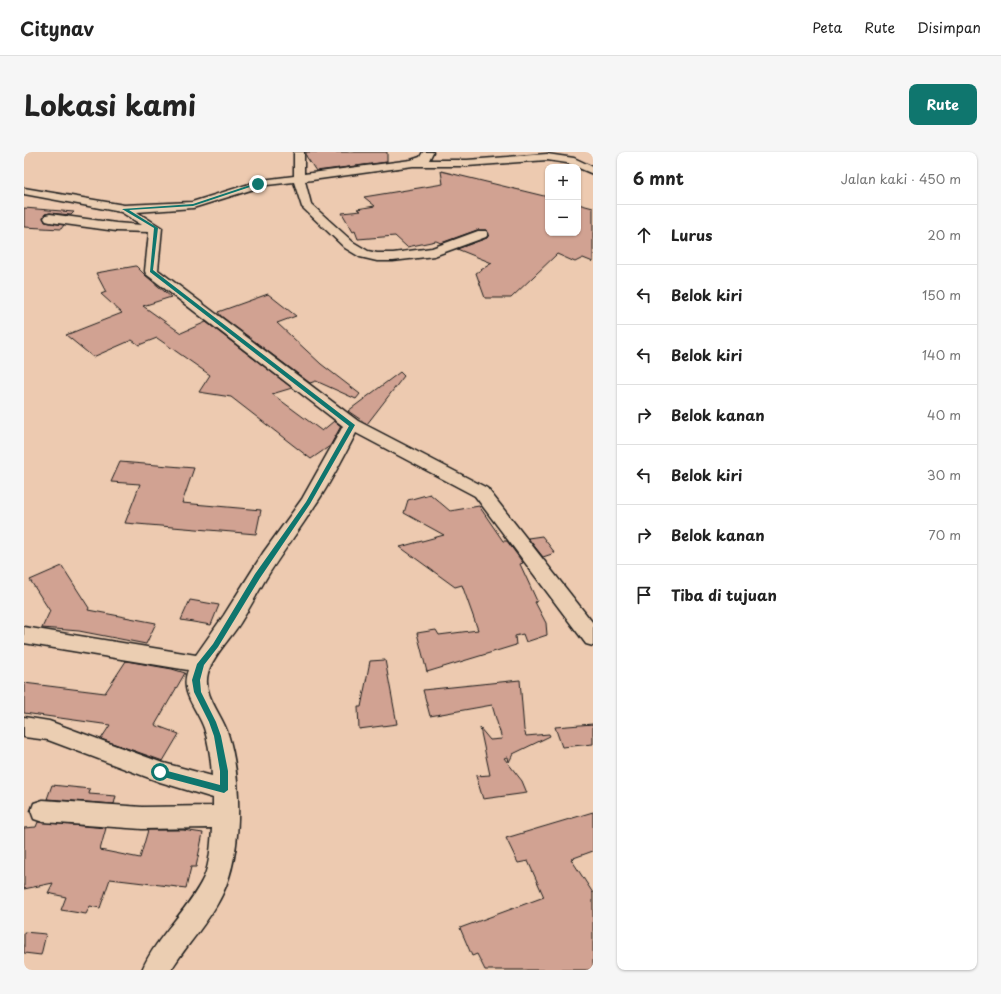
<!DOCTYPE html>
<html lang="id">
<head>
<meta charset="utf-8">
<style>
  :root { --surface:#fff; --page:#f6f6f6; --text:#222; --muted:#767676; --line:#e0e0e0; --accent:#0f766e }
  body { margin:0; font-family:"Playpen Sans",sans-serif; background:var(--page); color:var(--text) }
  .controls { position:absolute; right:12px; top:12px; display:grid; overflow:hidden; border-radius:8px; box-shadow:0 1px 3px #0004 }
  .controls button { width:36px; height:36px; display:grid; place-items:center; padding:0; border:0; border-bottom:1px solid var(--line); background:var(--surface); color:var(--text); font:20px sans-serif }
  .stop { position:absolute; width:12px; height:12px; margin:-9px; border:3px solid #0f766e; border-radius:50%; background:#fff }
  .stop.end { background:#0f766e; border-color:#fff; box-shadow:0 1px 4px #0008 }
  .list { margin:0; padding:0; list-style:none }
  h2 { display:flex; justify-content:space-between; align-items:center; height:52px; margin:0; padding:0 16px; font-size:17px }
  h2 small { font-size:13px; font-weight:400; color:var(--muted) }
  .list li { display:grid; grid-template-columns:26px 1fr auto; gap:12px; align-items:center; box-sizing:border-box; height:60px; padding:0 16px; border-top:1px solid var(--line) }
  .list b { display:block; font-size:15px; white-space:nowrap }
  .list em { font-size:13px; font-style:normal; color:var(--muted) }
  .icon { flex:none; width:22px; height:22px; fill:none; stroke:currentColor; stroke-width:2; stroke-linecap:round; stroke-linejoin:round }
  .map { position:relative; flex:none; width:569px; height:818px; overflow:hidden; border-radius:8px }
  header { display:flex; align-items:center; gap:24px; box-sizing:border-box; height:56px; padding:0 20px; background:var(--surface); border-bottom:1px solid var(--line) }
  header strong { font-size:19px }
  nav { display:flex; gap:22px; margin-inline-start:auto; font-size:14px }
  .intro { display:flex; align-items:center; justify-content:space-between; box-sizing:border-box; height:96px; padding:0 24px }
  h1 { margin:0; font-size:28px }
  .button { padding:10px 18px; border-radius:8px; background:var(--accent); color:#fff; font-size:14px; font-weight:700 }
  main { display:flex; gap:24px; padding:0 24px }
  aside { flex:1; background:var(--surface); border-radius:8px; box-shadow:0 1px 3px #0004 }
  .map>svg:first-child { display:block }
  .building { fill:#d1a292; stroke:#1c1c1c }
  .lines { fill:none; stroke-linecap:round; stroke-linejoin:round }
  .street-casing { stroke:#1c1c1c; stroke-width:3 }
  .street { fill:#ebceb2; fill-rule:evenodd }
  .route { fill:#0f766e }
</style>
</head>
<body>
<header>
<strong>Citynav</strong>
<nav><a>Peta</a><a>Rute</a><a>Disimpan</a></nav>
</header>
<div class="intro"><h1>Lokasi kami</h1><a class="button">Rute</a></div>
<main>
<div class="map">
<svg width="569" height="818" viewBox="0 0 569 818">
  <rect width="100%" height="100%" fill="#edcab0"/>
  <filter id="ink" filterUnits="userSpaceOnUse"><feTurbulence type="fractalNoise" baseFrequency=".025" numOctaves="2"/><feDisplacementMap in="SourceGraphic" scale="8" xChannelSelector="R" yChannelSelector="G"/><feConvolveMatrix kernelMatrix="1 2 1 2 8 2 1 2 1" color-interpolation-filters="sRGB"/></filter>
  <g filter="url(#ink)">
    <path class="building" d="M282,0H363V10L292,19L282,4Z
      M417,19L524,45V81H554V52L569,56V110L559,106L551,110L533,102L487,146H461L452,121L468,111L433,97L463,86L465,83L463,78H453L417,91L412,89L383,95L371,84L334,87L331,79L329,80L318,61L337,59L333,57L351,54L340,45L419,32Z
      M0,56L50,60L47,63L26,61L21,62L19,65L21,70L40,73L37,77L0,75Z
      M112,114L121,123L147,145L119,154L157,181L182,170L268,236L248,242L298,279L310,269L317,274L306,294L287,307L207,245L175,240L186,223L133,186L115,193L108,188L69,205L42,183L98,161L77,142L82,140L72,121Z
      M244,142L272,164L253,171L297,212L336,242L332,247L292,229L286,231L197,164L194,160Z
      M376,220L380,224L343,272L324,259Z
      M96,310L170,316L158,351L237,358L232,382L101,371L116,332L87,330Z
      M406,342L426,359L455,354L479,389H483L499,411L496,412L513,449L511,450L522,471L523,483L502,490L499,482L491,484L492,493L403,520L393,481L412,478L415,483L454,478L438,433L431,435L376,395L420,383L380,361L384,348Z
      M518,384L531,401L519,405L504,386Z
      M38,414L65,456L64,458L132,471L122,492L55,479L18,476L26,459L6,428Z
      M166,448L195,453L187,473L157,468Z
      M361,508L373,572L335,577L334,555H337L346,509Z
      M102,509L148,517L161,521L131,573L155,582L139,609L77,587L86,573L0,561V531L81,541Z
      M496,528L500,578L502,584L525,582L526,584L489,602L485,610L484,605L480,606L498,629L503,641L459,647L452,624L466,623L456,576L466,588L478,587L468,553L406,564L399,538Z
      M569,572V592L538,595L531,575Z
      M28,633L66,637L65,642L92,644L90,652L23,647Z
      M569,660V699L547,707L569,741V818H461L453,802L448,804L436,776L520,745L504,709L494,711L482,686Z
      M14,670L82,676L76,698L116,706L124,678H159L179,681L172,715H167L162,736L86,727L76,756L66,754L62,762L37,758L42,745L24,741L29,731L0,737V676L12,675Z
      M0,780L22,782L17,803L0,801Z"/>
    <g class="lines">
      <defs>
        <path id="street" d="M270,0H280V22L387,8L396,5L399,0H409L405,8H443L523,2L550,6L569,15V22L543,11L523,8L443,14H389L281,29L287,52L329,90L344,99L353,101H369L408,96L454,79H462L464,82L462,85L410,104L369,109H353L336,105L321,96L278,55L270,30L243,33L169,56L113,60L138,76L134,118L334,269L463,336L569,471V494L562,492L451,344L332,281C319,306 306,332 290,355C276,377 260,398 246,420C236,436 228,452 218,468C209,484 189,503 184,521C178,543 198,562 204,582C218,626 219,701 198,743C185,770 163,792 147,818H118C133,783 164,759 180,725C186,711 187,692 188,676L118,677L19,670L10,667L7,659L10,651L19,648L118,655L189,654V646L136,630L24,588L0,585V565L25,569L136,610L188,624C187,608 185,591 180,576C173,556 155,541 164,518L0,491V475L172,503L200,463L239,401L278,347L319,274L122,122L121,119L125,80L92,79L26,70L22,69L20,66L22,63L26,62L92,71L118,73L97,60L0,42V36L100,53L168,50L238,28L270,24Z"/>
      </defs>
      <use href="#street" class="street-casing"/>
      <use href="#street" class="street"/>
    </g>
  </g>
  <path class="route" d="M232,31L235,32L169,54L105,58L134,76L129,118L331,273L286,352L236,426L194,495L180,513L176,528L177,540L192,570L197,584L204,619V638L200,641L136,624L132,620L136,617L196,633V619L190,584L185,570L170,540L168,528L173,512L189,492L231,422L282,350L325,274L126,120L130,76L98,57L169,52Z"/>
</svg>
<div class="controls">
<button>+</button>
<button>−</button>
</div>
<div class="stop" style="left:136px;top:620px"></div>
<div class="stop end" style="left:234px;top:32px"></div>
</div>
<aside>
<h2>6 mnt<small>Jalan kaki · 450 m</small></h2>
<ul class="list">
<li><svg class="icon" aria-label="ahead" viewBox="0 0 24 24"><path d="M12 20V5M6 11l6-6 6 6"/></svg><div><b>Lurus</b></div><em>20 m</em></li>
<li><svg class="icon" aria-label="left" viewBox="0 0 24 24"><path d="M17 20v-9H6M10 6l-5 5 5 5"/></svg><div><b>Belok kiri</b></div><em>150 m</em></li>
<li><svg class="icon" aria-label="left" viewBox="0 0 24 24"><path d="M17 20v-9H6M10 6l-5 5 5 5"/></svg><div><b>Belok kiri</b></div><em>140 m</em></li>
<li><svg class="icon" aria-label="right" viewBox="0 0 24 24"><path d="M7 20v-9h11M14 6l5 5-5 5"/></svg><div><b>Belok kanan</b></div><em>40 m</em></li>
<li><svg class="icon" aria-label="left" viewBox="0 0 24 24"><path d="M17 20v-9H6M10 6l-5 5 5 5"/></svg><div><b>Belok kiri</b></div><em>30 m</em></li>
<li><svg class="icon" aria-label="right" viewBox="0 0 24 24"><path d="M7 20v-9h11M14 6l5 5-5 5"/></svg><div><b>Belok kanan</b></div><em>70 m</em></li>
<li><svg class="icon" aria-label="arrive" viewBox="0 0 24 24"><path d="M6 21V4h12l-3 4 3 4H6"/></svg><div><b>Tiba di tujuan</b></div></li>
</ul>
</aside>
</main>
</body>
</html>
